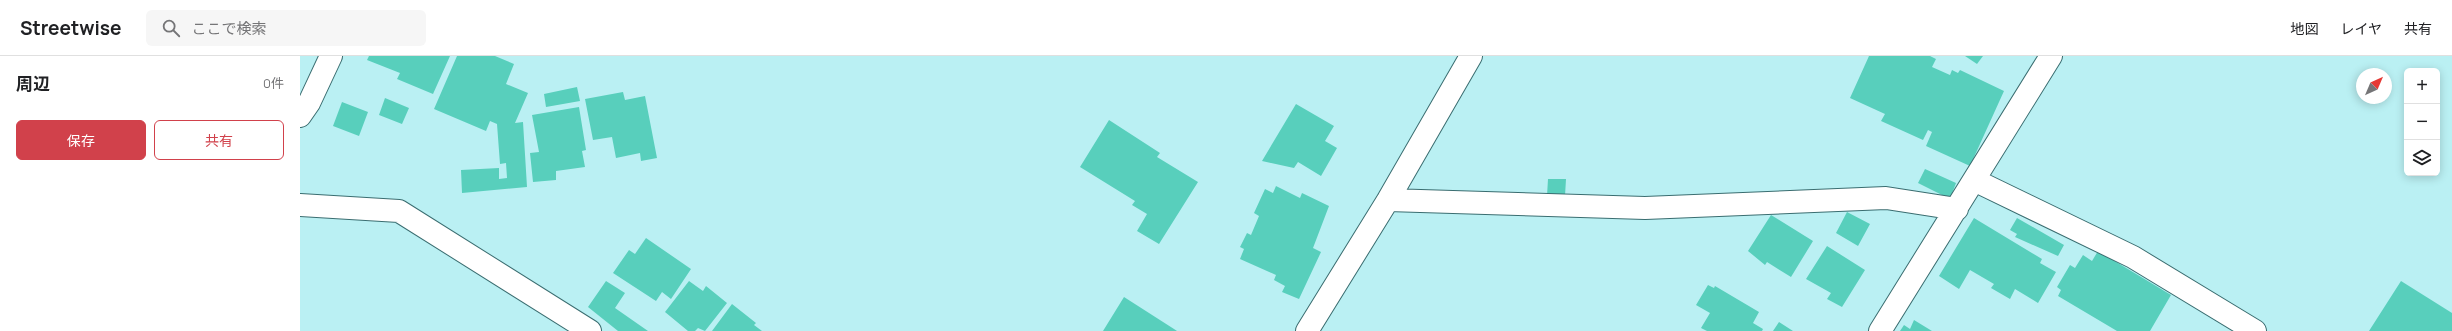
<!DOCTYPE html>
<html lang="ja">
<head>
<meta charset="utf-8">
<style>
  :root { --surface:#fff; --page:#f6f6f6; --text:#202124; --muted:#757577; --line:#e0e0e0; --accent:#d1414b }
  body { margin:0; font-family:Manrope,"Noto Sans JP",sans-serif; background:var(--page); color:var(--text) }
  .controls { position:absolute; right:12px; top:12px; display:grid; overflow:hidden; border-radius:6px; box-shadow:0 2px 10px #0003 }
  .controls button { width:36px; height:36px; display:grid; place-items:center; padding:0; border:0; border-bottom:1px solid var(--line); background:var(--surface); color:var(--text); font:20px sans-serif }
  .compass { position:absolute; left:2056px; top:12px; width:36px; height:36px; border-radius:50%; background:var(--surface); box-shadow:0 2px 10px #0003; rotate:44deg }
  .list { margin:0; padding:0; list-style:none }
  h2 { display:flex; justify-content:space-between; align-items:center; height:52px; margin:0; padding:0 16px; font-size:17px }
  h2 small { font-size:13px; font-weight:400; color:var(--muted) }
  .actions { display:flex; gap:8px; padding:12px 16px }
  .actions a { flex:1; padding:9px 0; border:1px solid var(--accent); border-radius:6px; text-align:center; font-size:14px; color:var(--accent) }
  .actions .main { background:var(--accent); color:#fff }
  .icon { flex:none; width:22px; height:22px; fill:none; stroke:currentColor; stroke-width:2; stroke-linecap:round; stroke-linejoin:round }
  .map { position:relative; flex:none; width:2152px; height:275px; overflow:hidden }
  header { display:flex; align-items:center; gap:24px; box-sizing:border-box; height:56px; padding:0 20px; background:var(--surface); border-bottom:1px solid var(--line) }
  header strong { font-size:19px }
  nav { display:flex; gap:22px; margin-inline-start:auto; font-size:14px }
  .search { width:280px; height:36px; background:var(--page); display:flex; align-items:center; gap:10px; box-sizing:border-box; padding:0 14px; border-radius:6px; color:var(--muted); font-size:15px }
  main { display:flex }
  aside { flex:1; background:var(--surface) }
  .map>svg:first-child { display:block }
  .building { fill:#58cfbc }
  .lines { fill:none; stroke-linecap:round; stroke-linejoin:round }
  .minor-casing { stroke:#3a6d70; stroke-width:24 }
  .minor { stroke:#fff; stroke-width:22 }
</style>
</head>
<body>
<header>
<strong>Streetwise</strong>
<div class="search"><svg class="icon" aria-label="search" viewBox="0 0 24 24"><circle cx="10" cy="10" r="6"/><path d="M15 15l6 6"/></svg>ここで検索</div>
<nav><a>地図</a><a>レイヤ</a><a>共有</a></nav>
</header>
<main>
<aside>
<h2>周辺<small>0件</small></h2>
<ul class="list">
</ul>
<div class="actions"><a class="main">保存</a><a>共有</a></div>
</aside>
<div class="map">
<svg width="2152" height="275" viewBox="0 0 2152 275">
  <rect width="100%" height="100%" fill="#baf0f3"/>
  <path class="building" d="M69,0H150L133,38L97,23L100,17L67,4Z
    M157,0H195L214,8L206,28L228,37L215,67L223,66L227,131L162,137L161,114L199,112V123L207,122L206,107L200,108L197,68L190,65L186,75L134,53Z
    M1569,0H1630L1636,3L1632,11L1650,19L1652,14L1658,17L1660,14L1704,35L1670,110L1626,90L1632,76L1628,74L1623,84L1581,65L1585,58L1550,42Z
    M1665,0H1683L1677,8Z
    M277,31L280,45L246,51L244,38Z
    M323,36L325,44L345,40L357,102L341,105L340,97L316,102L312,81L293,84L285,43Z
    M85,42L109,52L102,68L79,59Z
    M42,46L68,56L59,80L33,70Z
    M996,48L1034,70L1025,85L1037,92L1021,120L998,106L994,112L962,105Z
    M279,51L286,94L282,95L285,111L256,115V124L233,126L230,97L239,96L232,59Z
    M809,64L860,97L857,101L898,126L859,188L837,175L847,158L832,149L835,145L780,111Z
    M1625,113L1656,127L1650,143L1618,127Z
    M1248,123H1266L1265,140H1247Z
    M976,130L1000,142L1002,137L1029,150L1013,192L1021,196L999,243L982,236L985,230L974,224L976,219L940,203L944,193L940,191L947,177L951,179L959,160L954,157L965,133L973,137Z
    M1547,156L1570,168L1558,190L1536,177Z
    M1471,159L1513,185L1491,221L1467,206L1465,209L1448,195Z
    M1674,162L1742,203L1740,207L1756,216L1738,247L1715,233L1710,243L1691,232L1694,228L1670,214L1659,233L1639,220Z
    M1717,162L1764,189L1758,200L1715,181L1717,178L1710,174Z
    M346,182L391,213L371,243L362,236L356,245L313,217L329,194L335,198Z
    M1527,190L1565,214L1542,251L1527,243L1531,237L1506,223Z
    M1798,195L1871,239L1850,275H1817L1758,240L1761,234L1757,231L1770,209L1775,212L1783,199L1792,205Z
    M306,225L325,237L315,252L348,275H318L288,251Z
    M389,225L403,235L406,230L427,247L405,275L398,272L395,275H388L365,256Z
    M2101,225L2152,257V275H2069Z
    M1408,229L1414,232L1415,230L1459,256L1453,267L1463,273L1462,275H1407L1401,272L1410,257L1396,249Z
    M824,241L874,273L877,275H803Z
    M432,248L456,267L454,269L462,275H412Z
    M1614,264L1632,275H1600L1604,269L1610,273Z
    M1479,266L1493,275H1473Z"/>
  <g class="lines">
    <defs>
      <path id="minor" d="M0,60L9,47L31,0
        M1674,124L1833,201L1955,275
        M1088,144L1345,152L1586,142L1657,153
        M0,149L99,155L290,275
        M1007,275L1088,144L1171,0
        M1580,275L1751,0"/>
    </defs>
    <use href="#minor" class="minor-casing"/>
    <use href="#minor" class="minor"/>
  </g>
</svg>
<div class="controls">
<button>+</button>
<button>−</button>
<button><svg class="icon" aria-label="layers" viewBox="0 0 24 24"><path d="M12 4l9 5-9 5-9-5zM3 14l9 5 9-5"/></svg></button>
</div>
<svg class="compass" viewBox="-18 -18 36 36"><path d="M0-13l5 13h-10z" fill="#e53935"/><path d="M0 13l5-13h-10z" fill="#757577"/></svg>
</div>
</main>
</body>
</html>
